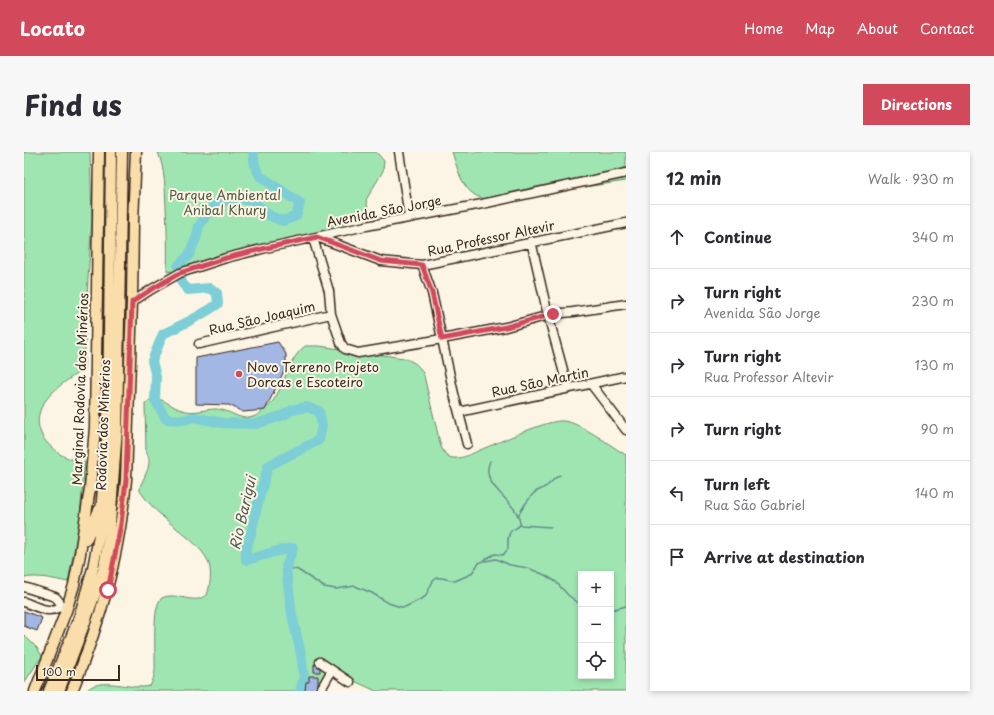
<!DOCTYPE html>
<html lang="en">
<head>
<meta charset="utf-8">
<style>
  :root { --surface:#fff; --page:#f7f7f7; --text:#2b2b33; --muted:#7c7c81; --line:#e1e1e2; --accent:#d1495b }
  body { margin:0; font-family:"Playpen Sans",sans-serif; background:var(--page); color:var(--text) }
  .controls { position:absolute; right:12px; bottom:12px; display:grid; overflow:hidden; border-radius:0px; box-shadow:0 2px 6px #0003 }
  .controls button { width:36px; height:36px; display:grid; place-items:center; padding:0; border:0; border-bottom:1px solid var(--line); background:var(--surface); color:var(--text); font:20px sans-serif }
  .scale { position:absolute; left:12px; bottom:10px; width:84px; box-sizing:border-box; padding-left:4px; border:2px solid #3b2a1e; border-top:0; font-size:11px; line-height:14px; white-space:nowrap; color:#3b2a1e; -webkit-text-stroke:3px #fcf5e5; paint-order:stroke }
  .stop { position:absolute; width:12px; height:12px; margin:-9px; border:3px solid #d1495b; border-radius:50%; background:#fff }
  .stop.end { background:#d1495b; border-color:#fff; box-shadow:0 1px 4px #0008 }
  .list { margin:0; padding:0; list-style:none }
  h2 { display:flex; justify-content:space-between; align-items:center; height:52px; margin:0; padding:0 16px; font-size:17px }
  h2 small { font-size:13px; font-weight:400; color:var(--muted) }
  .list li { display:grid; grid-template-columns:26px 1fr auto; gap:12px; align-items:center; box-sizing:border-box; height:64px; padding:0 16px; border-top:1px solid var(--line) }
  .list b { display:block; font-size:15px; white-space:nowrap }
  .list p { margin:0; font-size:13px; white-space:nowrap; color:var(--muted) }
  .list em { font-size:13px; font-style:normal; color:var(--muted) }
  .icon { flex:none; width:22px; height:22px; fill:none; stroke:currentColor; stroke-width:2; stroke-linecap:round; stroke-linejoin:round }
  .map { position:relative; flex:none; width:602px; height:539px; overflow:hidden; border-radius:0px }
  header { display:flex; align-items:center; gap:24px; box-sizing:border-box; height:56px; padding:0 20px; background:var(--accent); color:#fff }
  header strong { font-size:19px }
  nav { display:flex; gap:22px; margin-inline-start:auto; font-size:14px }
  .intro { display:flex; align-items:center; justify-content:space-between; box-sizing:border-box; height:96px; padding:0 24px }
  h1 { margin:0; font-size:28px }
  .button { padding:10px 18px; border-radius:0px; background:var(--accent); color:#fff; font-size:14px; font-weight:700 }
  main { display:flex; gap:24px; padding:0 24px }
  aside { flex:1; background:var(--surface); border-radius:0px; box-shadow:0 2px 6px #0003 }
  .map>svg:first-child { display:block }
  .green { fill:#9fe5b1; stroke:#6d8868; fill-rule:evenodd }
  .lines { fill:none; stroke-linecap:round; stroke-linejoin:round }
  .stream { stroke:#638c8c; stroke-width:1.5 }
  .river { stroke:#7dced6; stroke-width:10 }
  .building { fill:#a3b7e5; stroke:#3b2a1e }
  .minor-casing { stroke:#3b2a1e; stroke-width:11 }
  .major-casing { stroke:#3b2a1e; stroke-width:13 }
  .minor { stroke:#fcf5e5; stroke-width:8 }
  .major { stroke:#f9deab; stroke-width:10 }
  .route { stroke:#d1495b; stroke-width:5 }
  .poi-dot { fill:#d1495b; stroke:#fcf5e5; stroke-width:1.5 }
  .labels { text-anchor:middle; stroke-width:4; stroke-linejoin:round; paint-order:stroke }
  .park-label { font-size:13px; fill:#545943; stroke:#fcf5e5 }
  .street-label { font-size:13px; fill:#3b2a1e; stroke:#fcf5e5 }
  .poi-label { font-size:13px; fill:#3b2a1e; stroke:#fcf5e5; text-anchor:start }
  .water-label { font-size:14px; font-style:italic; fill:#4f5b55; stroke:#fcf5e5 }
</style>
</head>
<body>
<header>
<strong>Locato</strong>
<nav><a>Home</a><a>Map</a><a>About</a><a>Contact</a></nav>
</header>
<div class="intro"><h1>Find us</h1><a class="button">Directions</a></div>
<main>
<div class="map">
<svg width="602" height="539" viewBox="0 0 602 539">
  <rect width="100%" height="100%" fill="#fcf5e5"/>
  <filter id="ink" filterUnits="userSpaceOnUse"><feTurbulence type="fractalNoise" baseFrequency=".025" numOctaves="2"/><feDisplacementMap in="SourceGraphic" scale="8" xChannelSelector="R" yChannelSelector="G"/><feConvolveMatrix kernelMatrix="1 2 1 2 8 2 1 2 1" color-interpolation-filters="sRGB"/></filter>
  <g filter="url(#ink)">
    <path class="green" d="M0,0H66L68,68L64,127L60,217C37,232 0,255 20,287C33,303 42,307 61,310L55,372L44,430C29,427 15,423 0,426Z
      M134,0H352L360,9L359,19L342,48L345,60L331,64L319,72L301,80L198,107L164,123L157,125L150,124L147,119L143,120C144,98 143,77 142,55C141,36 141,18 134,0Z
      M428,0H602V29L471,48C440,48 436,24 428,0Z
      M281,194H295L380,206C390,210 396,213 400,224L417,295C420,300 423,306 430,306C439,307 449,301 456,298C474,291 524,267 540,269C557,271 587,294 602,303V539H352L328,528L307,523L294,539H62C76,523 108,539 126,534C129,529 130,524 131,519C132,505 127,452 138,446C149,440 163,449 175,447C177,446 181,444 183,443C186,434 188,422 185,412C180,395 152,377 138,364C130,357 122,348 116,339V335C120,324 130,311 122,300L121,252L128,246C140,246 147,255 158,258C170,262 180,257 192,257C209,258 218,273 235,262C240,258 245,254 249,249C261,232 264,207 281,194ZM557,422H587V524H557Z
      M0,483L13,496L18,504L0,531Z"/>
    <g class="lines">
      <path class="stream" d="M466,309C454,336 496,348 496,373
        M494,364C497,358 506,345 510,341C515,338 520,336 524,333C528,330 531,325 536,323
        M461,409L472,407L486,413L504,416L521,423L532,430L544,443L557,453
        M262,415L274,418L300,435L312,437L331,434L348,441L364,451L377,455H381L401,445L409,429L413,426H418L431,429L447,422L455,411L467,404L471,402L479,403L484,397C484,391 483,382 488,378C491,376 494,376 496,373L527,375
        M587,458L602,454"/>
      <path class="river" d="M154,114L165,103L173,84L175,74L188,55L208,45L229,49L246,64L259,69L272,64L276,51L236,24L231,14L229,0
        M157,126L158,131L164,138L186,136L193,141L194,152C177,164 158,173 139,182L128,209L132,225L131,248L142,267L160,268L170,265L198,271L232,272L260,263L268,258L282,255L295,259L298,273L295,288L244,314L233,355L227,382L222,397V408C238,404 253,398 269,396L262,415L268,463L277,502L280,526L276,539"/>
    </g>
    <path class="building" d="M254,190L262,202V215L241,258L219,260L205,253L172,252V206Z
      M0,459L18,466L13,479L0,474Z
      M290,512L296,516V520H290Z
      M285,524H294V532L291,538L288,537V539H281L282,530H285Z"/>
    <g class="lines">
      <defs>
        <path id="minor" d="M375,0L385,65
          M293,85L357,109L398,113L602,71
          M289,86L305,139L307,162L317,191L321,197L334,201L418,187L482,175L529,162L549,160L602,152
          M507,89L524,163L544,236
          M398,113L408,141L430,242L443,292
          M108,150L128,137L156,121L202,106L242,96L342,74L458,52L602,21
          M175,192L307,162
          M567,232L602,278
          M435,260L602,224
          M0,435L31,445C36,448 37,455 42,459
          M0,450C14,455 23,462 37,455
          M296,510L326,530
          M296,539L308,518"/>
        <path id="major" d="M62,388L75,358
          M11,539L42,459L50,433L56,402L66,336L71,275L75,0
          M25,539L55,466L69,416L75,384L84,276L87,0
          M35,539L61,470L80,416L85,385L93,276L98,0
          M48,539C77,468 95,405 102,328L108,150L109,70L112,0"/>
      </defs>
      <use href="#minor" class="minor-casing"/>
      <use href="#major" class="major-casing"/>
      <use href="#minor" class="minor"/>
      <use href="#major" class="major"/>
    </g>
  </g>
  <g class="lines" filter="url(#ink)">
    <path class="route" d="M84,438L97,372L102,328L108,150L128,137L156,121L202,106L242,96L293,85L357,109L398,113L408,141L418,187L482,175L529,162"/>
  </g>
  <circle class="poi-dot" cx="215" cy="222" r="4"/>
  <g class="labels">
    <g class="park-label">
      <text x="201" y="48">Parque Ambiental<tspan x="201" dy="15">Anibal Khury</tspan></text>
    </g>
    <g class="street-label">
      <text transform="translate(360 59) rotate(-11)" y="5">Avenida São Jorge</text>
      <text transform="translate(467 86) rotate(-12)" y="5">Rua Professor Altevir</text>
      <text transform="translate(238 166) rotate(-13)" y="5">Rua São Joaquim</text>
      <text transform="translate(516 230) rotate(-12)" y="5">Rua São Martin</text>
      <text transform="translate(56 237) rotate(-88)" y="5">Marginal Rodovia dos Minérios</text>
      <text transform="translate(79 273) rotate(-88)" y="5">Rodovia dos Minérios</text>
    </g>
    <g class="poi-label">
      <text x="223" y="220">Novo Terreno Projeto<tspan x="223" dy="15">Dorcas e Escoteiro</tspan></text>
    </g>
    <g class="water-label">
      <text transform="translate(219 361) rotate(-77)" y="5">Rio Barigui</text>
    </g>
  </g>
</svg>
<div class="controls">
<button>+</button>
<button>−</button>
<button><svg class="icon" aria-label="locate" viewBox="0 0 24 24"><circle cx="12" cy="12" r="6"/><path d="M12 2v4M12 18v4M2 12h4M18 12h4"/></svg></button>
</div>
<div class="scale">100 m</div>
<div class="stop" style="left:84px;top:438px"></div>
<div class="stop end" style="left:529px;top:162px"></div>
</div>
<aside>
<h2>12 min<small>Walk · 930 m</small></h2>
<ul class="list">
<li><svg class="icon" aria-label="ahead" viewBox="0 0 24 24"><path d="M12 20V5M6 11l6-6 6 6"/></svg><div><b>Continue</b></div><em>340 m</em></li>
<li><svg class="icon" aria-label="right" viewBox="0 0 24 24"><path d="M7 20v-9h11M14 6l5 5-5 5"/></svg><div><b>Turn right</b><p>Avenida São Jorge</p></div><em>230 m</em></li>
<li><svg class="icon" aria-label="right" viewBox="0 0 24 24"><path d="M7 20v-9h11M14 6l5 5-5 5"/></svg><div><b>Turn right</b><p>Rua Professor Altevir</p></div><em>130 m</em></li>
<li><svg class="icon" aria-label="right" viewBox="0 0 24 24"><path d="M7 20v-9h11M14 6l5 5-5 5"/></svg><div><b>Turn right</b></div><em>90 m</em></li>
<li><svg class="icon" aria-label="left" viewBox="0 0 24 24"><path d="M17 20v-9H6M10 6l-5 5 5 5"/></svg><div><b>Turn left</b><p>Rua São Gabriel</p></div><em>140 m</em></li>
<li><svg class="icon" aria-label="arrive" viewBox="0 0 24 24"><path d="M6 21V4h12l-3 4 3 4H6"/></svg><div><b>Arrive at destination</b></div></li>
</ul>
</aside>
</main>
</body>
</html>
